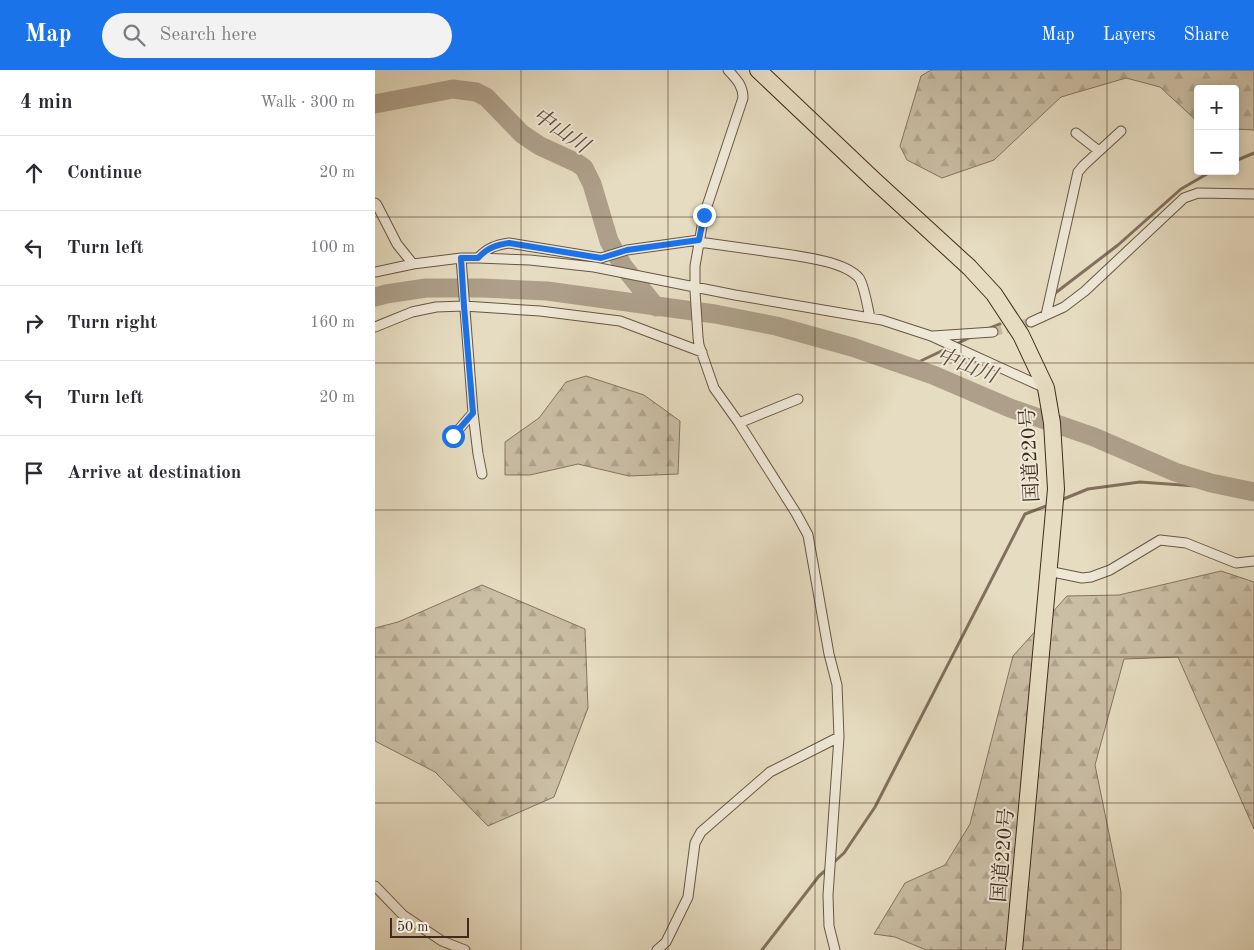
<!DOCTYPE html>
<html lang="en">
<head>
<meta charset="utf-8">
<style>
  :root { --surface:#fff; --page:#f2f2f3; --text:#2b2b33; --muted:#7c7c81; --line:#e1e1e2; --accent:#1a73e8 }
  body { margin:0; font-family:"Old Standard TT","Noto Serif JP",serif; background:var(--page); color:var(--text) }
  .controls { position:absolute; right:15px; top:15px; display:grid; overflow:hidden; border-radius:5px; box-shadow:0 2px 12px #0003 }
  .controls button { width:45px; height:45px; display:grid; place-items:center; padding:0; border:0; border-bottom:1px solid var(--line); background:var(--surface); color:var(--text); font:25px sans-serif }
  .scale { position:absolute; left:15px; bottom:12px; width:79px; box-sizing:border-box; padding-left:5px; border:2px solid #3f2a1b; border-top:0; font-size:14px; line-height:18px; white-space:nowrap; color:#3f2a1b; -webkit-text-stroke:4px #efe8d7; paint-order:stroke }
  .stop { position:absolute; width:15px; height:15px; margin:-11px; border:4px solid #1a73e8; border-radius:50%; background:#fff }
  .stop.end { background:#1a73e8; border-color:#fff; box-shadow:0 1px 5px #0008 }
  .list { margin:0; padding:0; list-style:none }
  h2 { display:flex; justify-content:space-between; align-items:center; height:65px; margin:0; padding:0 20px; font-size:21px }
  h2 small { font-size:16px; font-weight:400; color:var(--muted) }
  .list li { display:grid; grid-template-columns:32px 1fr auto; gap:15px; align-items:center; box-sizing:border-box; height:75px; padding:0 20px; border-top:1px solid var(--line) }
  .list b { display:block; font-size:19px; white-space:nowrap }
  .list em { font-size:16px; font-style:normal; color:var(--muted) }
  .icon { flex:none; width:28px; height:28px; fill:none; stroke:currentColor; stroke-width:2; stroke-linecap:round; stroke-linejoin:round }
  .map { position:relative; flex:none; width:879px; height:880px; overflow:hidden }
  header { display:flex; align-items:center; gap:30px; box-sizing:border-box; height:70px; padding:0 25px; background:var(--accent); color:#fff }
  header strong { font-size:24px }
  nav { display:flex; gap:28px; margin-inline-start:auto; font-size:18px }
  .search { width:350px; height:45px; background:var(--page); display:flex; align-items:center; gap:12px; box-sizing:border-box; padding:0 18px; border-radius:28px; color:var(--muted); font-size:19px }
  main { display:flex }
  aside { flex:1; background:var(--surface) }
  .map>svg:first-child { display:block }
  .forest { fill:url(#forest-firs); stroke:#847460 }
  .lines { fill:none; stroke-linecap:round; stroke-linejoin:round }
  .stream { stroke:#81705d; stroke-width:3 }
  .river { stroke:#ad9f89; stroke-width:19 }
  .street-tunnel { stroke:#c5b8a0; stroke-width:9; stroke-dasharray:9 4.5; stroke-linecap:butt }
  .street-casing { stroke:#695644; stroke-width:11 }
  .highway-casing { stroke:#3f2a1b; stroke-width:18 }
  .street { stroke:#efe8d7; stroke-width:9 }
  .highway { stroke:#e6dcc1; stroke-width:16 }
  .route { stroke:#1a73e8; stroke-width:6 }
  .grid { fill:none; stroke:#3f2a1b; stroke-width:1; stroke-opacity:0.55 }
  .labels { text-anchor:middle; stroke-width:4; stroke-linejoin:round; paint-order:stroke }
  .street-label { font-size:20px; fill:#3f2a1b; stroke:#efe8d7 }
  .water-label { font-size:21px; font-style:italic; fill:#604d3c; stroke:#efe8d7 }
</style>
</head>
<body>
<header>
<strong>Map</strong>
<div class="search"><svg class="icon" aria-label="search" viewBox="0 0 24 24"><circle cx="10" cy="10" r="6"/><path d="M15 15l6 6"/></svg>Search here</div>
<nav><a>Map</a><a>Layers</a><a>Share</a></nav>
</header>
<main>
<aside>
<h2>4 min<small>Walk · 300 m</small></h2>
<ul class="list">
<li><svg class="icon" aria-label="ahead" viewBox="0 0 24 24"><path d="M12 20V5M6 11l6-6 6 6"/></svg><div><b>Continue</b></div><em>20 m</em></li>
<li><svg class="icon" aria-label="left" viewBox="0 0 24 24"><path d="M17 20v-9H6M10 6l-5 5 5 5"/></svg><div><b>Turn left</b></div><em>100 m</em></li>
<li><svg class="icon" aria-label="right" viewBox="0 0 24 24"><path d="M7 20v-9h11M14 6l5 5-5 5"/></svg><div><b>Turn right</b></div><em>160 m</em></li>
<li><svg class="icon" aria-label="left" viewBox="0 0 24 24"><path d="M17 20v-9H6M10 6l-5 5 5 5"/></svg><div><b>Turn left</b></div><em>20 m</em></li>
<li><svg class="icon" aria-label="arrive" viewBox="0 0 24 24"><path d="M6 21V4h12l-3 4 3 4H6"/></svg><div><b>Arrive at destination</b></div></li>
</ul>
</aside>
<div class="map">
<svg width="879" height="880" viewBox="0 0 879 880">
  <defs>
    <pattern id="forest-firs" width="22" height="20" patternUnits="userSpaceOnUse" patternTransform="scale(1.25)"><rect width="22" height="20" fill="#cabea5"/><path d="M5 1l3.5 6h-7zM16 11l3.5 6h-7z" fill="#afa38d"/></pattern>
  </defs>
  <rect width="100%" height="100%" fill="#e6dcc1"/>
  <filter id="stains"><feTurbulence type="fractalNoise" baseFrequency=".004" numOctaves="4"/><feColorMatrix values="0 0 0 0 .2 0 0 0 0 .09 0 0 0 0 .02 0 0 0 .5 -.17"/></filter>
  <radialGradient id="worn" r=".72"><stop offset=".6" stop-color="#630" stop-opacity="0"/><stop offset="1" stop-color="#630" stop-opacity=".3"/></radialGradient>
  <path class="forest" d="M556,0H879V60L860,59V19H823V52L785,17L751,8L686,27L619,90L567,108L532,90L525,76L546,6Z
    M211,306L269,325L305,351L303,404L254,406L203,394L155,405H130V372L164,348L191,312Z
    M846,501L879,512V759L803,587L749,589L720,695L746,822V880H551L520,867L499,864L530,813L570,795L595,754L638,586L692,526L744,525Z
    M107,515L210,559L213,638L179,727L113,756L60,702L0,671V558L23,552Z"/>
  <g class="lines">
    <path class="stream" d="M860,91L879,83
      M679,224L743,175L806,119L837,101
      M613,259L625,254
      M533,297L598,266
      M686,430L713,419L765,412L821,416L836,413
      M457,794L469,783L500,737L650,444L674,435
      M387,880L444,806L452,799"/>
    <path class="river" d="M0,34L78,19L101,22L111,27L147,64L165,76L202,93L209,98L217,114L234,171L248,196L281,237
      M0,227L11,224L51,218H107L172,221L340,244L401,256L477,277L558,305L635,338L719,367L800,402L836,413L879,422"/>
    <path class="street-tunnel" d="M618,262L656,252"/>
    <defs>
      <path id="street" d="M353,0C361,9 368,15 368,28L329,145L320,196V221L323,267L324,275L339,318L364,353L421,443L433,465L454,584L462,615L464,667L453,825L454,856L460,880
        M701,63L724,81
        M0,133L2,135L22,174L38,194
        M324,172C345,175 367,178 389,181C412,185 468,189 484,208C489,214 493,239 495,248
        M103,188L155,190L219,197L360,225L507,250L556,266L670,318
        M0,202L38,194L86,188
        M671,245L703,102L709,95L746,61
        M656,252L689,237L710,221L809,128L823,123L879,124
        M0,257L37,242L61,237L89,236L165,241L245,251L327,282
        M558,266L618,262
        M364,353L423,329
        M78,366L98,343
        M107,404L103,384L98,343L86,188H103C112,178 121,175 134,173L226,188L252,180L324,170
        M673,501L707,508L716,507L735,500L785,470L811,473L861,493L879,491
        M0,816L28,845L67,871L90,880
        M282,880L291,872L313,827L320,773L326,762L395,702L464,667"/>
      <path id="highway" d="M383,0L499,110L594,197L619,224L646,265L671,318L677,353L681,419L639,880"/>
    </defs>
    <use href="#street" class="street-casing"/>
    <use href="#highway" class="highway-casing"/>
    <use href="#street" class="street"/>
    <use href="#highway" class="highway"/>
  </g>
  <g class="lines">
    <path class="route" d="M78,366L98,343L89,236L86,188H103C112,178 121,175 134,173L226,188L252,180L324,170L329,145"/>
  </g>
  <path class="grid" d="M146,0V880M293,0V880M440,0V880M586,0V880M732,0V880M0,147H879M0,293H879M0,440H879M0,587H879M0,733H879"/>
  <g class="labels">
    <g class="street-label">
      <text transform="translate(654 385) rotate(-93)" y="7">国道220号</text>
      <text transform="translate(627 785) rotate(-85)" y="7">国道220号</text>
    </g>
    <g class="water-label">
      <text transform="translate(186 60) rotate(34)" y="7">中山川</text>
      <text transform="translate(592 295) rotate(21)" y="7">中山川</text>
    </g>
  </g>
  <rect width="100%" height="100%" filter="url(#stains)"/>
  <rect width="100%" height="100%" fill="url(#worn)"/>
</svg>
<div class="controls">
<button>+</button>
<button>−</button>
</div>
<div class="scale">50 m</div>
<div class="stop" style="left:78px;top:366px"></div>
<div class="stop end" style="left:329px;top:145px"></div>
</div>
</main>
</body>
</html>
